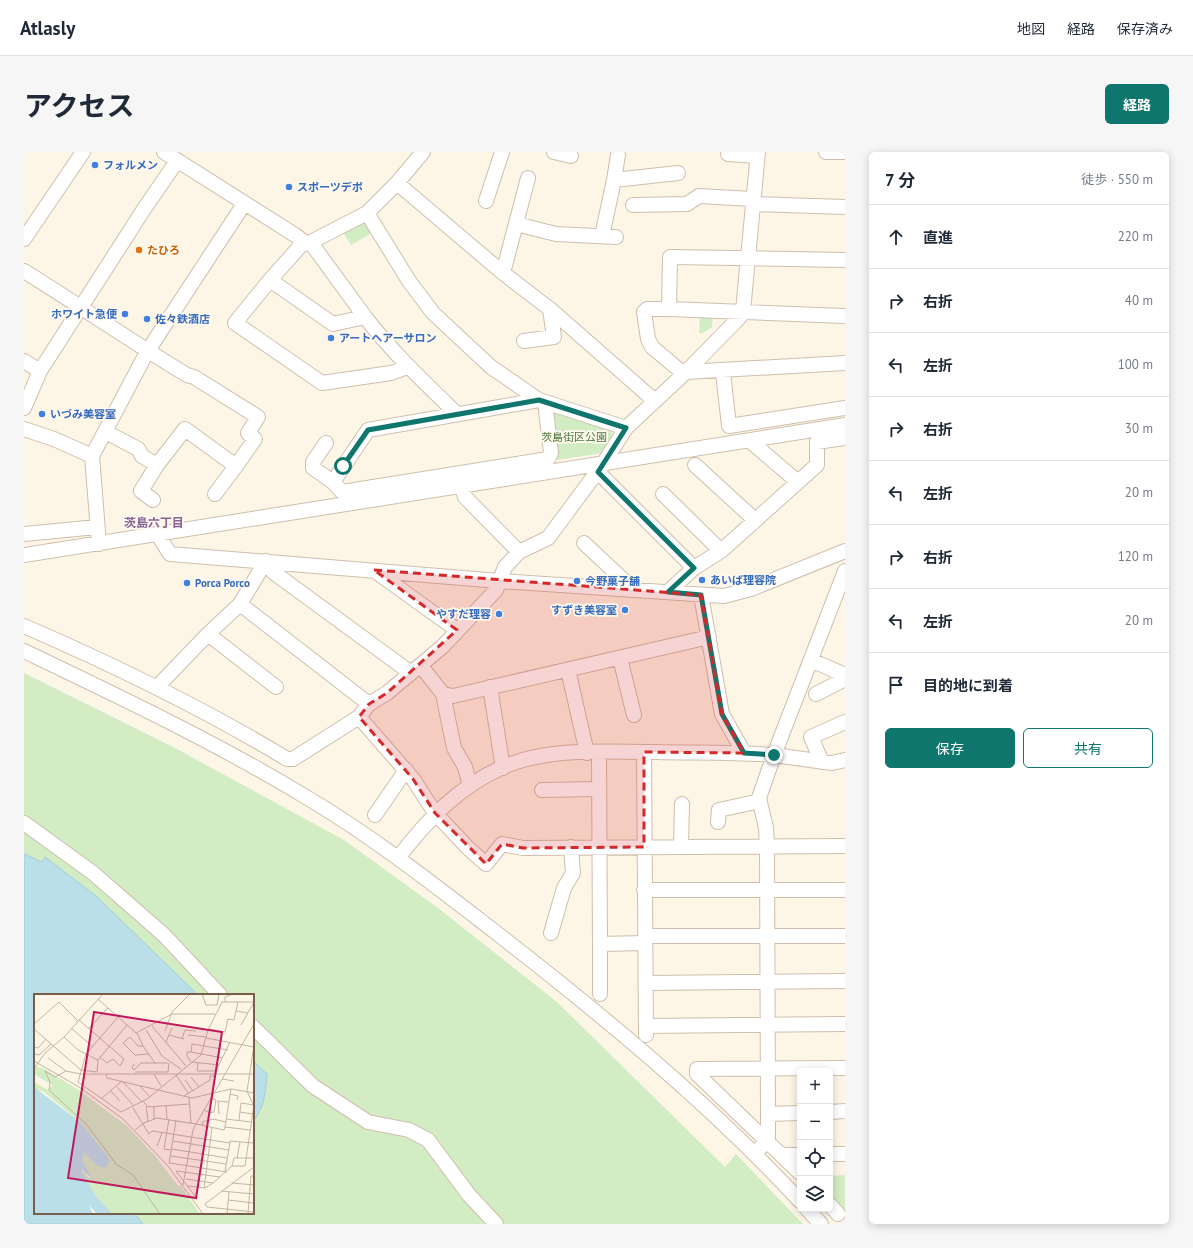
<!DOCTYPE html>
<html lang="ja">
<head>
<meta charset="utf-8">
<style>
  :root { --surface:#fff; --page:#f6f6f7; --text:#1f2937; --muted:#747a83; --line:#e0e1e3; --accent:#0f766e }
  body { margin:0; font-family:"PT Sans","Noto Sans JP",sans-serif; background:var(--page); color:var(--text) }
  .controls { position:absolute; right:12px; bottom:12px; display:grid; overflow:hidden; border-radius:6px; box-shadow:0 2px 10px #0003 }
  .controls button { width:36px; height:36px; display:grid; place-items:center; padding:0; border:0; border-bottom:1px solid var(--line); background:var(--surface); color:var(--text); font:20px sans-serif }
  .stop { position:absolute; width:12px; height:12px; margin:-9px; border:3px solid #0f766e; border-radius:50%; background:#fff }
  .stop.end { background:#0f766e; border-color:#fff; box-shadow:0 1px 4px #0008 }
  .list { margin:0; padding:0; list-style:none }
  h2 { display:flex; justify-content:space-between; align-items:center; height:52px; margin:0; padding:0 16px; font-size:17px }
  h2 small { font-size:13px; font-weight:400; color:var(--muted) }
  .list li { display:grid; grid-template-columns:26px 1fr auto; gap:12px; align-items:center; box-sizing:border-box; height:64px; padding:0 16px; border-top:1px solid var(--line) }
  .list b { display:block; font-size:15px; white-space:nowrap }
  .list em { font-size:13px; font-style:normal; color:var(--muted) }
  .actions { display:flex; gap:8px; padding:12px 16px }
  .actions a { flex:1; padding:9px 0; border:1px solid var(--accent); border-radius:6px; text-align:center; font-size:14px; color:var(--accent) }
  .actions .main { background:var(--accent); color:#fff }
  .icon { flex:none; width:22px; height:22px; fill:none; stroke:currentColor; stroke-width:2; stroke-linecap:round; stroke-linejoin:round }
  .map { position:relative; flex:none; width:821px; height:1072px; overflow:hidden; border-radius:6px }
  header { display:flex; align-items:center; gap:24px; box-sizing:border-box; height:56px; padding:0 20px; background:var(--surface); border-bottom:1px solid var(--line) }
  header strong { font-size:19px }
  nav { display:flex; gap:22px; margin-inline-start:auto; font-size:14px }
  .intro { display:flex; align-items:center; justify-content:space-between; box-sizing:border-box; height:96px; padding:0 24px }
  h1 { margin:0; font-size:28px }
  .button { padding:10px 18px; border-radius:6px; background:var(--accent); color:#fff; font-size:14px; font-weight:700 }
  main { display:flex; gap:24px; padding:0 24px }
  aside { flex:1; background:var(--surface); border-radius:6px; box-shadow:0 2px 10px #0003 }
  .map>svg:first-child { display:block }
  .green { fill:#d2ecc4 }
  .water { fill:#badfe8; stroke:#a0ceda }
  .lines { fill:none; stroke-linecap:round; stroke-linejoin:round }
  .minor-casing { stroke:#d0beac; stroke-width:16 }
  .minor { stroke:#fff; stroke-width:14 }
  .route { stroke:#0f766e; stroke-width:5 }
  .marked { fill:#d62828; fill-opacity:0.2; stroke:#d62828; stroke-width:3; stroke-dasharray:8 5; stroke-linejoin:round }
  .shop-dot { fill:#3f7fe0; stroke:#fff9ee; stroke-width:1.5 }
  .food-dot { fill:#e8710a; stroke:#fff9ee; stroke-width:1.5 }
  .labels { text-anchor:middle; stroke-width:3.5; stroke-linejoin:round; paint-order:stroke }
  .shop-label { font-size:11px; font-weight:bold; fill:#366cbe; stroke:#fff9ee; text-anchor:start }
  .food-label { font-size:11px; font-weight:bold; fill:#c56008; stroke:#fff9ee; text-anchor:start }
  .park-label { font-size:11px; fill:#4c793e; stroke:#fff9ee }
  .neighbourhood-label { font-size:12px; font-weight:bold; fill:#866195; stroke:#fff9ee }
  .inset-road { fill:none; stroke:#c4b4a3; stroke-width:1 }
  .view { fill:#c2185b; fill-opacity:0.15; stroke:#c2185b; stroke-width:2 }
  .inset-edge { fill:none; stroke:#785d4a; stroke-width:2 }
</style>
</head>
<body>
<header>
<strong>Atlasly</strong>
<nav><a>地図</a><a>経路</a><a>保存済み</a></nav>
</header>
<div class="intro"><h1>アクセス</h1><a class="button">経路</a></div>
<main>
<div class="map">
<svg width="821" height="1072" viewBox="0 0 821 1072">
  <rect width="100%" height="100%" fill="#fdf6e7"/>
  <path class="green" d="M341,66L350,80L327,93L318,79Z
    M676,164H689L688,175L679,181H675Z
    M528,259L584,273L590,286L579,301L533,308L525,263Z
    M0,521L153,597L320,688L414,756L533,850L701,1015L712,1002L779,1072H119L110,1061H229V970L237,959L243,922L229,909V843H173L72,744L22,706L18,710L0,702Z
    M821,1023V1062L820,1063L806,1049V1024Z"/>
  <path class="water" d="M0,702L18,710L21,705L72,744L174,843H11V1061H110L119,1072H0Z
    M229,909L243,922C241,942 241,954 229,970Z"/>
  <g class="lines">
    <defs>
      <path id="minor" d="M140,0L271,83L283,92L343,61L373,31L399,0
        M530,0L547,4
        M704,0V2L732,4
        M802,0H821
        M590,28L594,3
        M373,31L479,121L526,157L631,249
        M462,49L478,0
        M728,52L821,55
        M609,53L663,52L675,44L728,47
        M343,61L385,129L409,161L467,215L515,248L602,276
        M492,72L532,82L592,85
        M578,84L590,28L654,21
        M0,87L59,0
        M287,91L341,165
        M821,108L646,105L645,157L821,164
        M0,119C55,153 108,190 163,223L170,225L234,265L224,281L231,287L212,314L161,277L133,313L118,304L114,297L82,280
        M479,121L504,26
        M246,128L279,91
        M645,157H623L620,160L624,187L628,195L660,222
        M500,189L530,185L526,157
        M0,209L16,219
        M384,215L367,221L298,231L211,171L246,128L309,172L341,165C369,201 401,231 433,262
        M662,220L821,211
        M699,220L705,274L821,256
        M0,256L16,219L120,57L153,9
        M0,277L30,287L68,304
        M726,289L774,330
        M302,291L289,310V316L309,330L344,278L515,248
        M671,313L731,368
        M574,320L670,416
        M309,330L318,340L524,307L527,301L521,250
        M438,335L441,345L495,400
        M191,342L212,314
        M639,342L697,399
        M129,348L117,339L133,313
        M0,382L73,375
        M134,383L146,402L475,429L700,444L727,437L821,399
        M560,391L609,437
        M75,392L68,304L123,200L220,52
        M0,403L821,273
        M351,419L433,478
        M644,440L670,416L697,399L793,313V290L821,286
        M677,443L698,562L720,601
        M216,452L345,552
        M0,474C90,513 179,556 263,607H269L335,565L345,552L363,541L418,495L472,438L481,415L495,400L524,386L579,312L602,276L662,220L715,166L719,159L734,0
        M184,482L252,535
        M0,499C96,545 191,590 282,645C348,684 409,732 470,779C578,863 683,949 776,1049
        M596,506L610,563
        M787,508L821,523
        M397,514L419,542L429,544L685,485
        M544,518L563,601
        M133,535L184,482L216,452L242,409L249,420L387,521
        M466,535L479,616
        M419,542L430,596L441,615L446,634
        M792,542L821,527
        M335,565L389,627L411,661L444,696L462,712L478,692L499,696L821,694
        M575,600L576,792L621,791
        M620,600L622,883
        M798,610L787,585L821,570
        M518,638L575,637
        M351,663L382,618
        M694,670L695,658L736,649
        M0,671L69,721L140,783L196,843
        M657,694L658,652
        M374,706C403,668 434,635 479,615C525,595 582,600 632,600C671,601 711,600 750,603L821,419
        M620,738H821
        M527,781L540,736L549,721L547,695
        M621,784H821
        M576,792V842
        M622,831L821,829
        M622,874L821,872
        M229,875L289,934L344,970L385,978L404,988L445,1043L472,1072
        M806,960L821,959
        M744,962L776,961
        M731,1001L744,988V962L743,694L742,676L735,646L750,603L808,611L821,608
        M806,1002H821
        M759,1003H776
        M776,1021L673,922V917L821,916
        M806,1053L814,1062
        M783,1057L797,1072"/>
    </defs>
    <use href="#minor" class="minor-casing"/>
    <use href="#minor" class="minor"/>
  </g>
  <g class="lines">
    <path class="route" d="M319,314L344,278L515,248L602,276L574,320L670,416L644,440L677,443L698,562L720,601L750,603"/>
  </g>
  <path class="marked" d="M350,418L677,443L698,562L720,601L620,600V695L499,696L478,692L462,712L411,661L389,627L335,565L345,552L363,541L433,478Z"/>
  <g class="shop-dot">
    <circle cx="71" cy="13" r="4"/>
    <circle cx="265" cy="35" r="4"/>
    <circle cx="101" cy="162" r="4"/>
    <circle cx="123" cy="167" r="4"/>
    <circle cx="307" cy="186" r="4"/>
    <circle cx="18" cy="262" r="4"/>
    <circle cx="678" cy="428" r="4"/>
    <circle cx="553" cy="429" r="4"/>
    <circle cx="163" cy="431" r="4"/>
    <circle cx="601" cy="458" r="4"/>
    <circle cx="475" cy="462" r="4"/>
  </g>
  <circle class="food-dot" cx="115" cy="98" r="4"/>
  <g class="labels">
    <g class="shop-label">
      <text x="79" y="17">フォルメン</text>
      <text x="273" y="39">スポーツデポ</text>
      <text x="93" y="166" text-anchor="end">ホワイト急便</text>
      <text x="131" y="171">佐々鉄酒店</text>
      <text x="315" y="190">アートヘアーサロン</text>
      <text x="26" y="266">いづみ美容室</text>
      <text x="686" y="432">あいば理容院</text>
      <text x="561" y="433">今野菓子舗</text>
      <text x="171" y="435">Porca Porco</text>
      <text x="593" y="462" text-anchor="end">すずき美容室</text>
      <text x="467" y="466" text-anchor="end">やすだ理容</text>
    </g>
    <g class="food-label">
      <text x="123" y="102">たひろ</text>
    </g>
    <g class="park-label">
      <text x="550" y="289">茨島街区公園</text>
    </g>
    <g class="neighbourhood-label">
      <text x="130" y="375">茨島六丁目</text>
    </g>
  </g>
  <g transform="translate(10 842)">
    <rect width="220" height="220" fill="#fdf6e7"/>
    <path d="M0,72L9,74L46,97L93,132L122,163L144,192L146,191L166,220H78L74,216L61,202L47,177L48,175L55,184L58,183L52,177L48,164L51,158L64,172L72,174L75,167L46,128L10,98L1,95L0,88L14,96L18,91L0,80Z" fill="#d2ecc4"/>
    <path d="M0,93L46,128L71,159L76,167L72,174L64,172L50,159L48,166L59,186L48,175L47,177L62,202L78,220H63L55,211L59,220H0Z" fill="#badfe8"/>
    <path class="inset-road" d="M168,0L172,11H183L185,0M64,5L102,39L138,20H181M191,8V3L199,0M202,17L214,19M84,23L52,60L44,88L87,118L113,105L167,61L174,36L188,8H220M45,26L90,65L86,72L79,65L73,69L66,63M0,30L25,8L44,27M207,31L220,8M118,32L152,72M37,34L58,52M55,34L74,14M0,35L47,76L63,78M175,35L191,38L194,25L200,26L204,8M112,36L128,62L147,75M131,37L138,18L155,1M103,39L109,52M135,41L150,45M154,41L172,43M30,43L44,56L64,66M172,44L220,53M148,45L151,36L162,37M132,48L138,34M220,52L213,97L220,112M0,53L4,54L12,45M157,58H153V62L157,68M0,60L5,61L17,50M115,60L101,61L89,49L96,43L104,52H109L121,69M14,64L32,77M189,64L157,58L158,50L194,56M0,67L45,93L89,125L134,172L169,220M158,68L185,71M164,69L163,77H182L196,48M100,70L98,74L100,76L107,69H134M0,75L11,59L30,43L69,0M11,77L21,83L32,77L46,80H220M11,77L16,88L15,96L53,131L82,170L99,181L126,220M63,78L64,66L93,31M101,78H134L135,69M72,80L73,84L158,104L197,95L220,99M120,80L127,92M142,81L154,99M157,83L165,93M188,85L200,87M151,86L159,97M105,91L116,103M83,93L100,112M77,97L86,107M196,100L204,102L203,106M150,102L176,86V82H180M155,103L157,129M68,104L88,87L108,108M109,107L114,113L155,110M132,111L133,125M112,112L114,127M120,112V125M99,114L115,140L118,137L196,149V147L220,149M170,116L176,119L180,118L182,106L177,104M206,118L218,120M185,120L184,107L194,108M135,125L130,155L137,156M192,125L217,128M169,132L168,128L179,125L192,128M191,133L197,95M101,136L110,129L123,124L162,130L220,30M139,147L195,156M123,152L128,139M138,155L193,164M137,162L192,170M203,164L206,148M136,169L193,178M135,170L142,126M198,172L200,164H220M220,173L171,210L173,213L220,218M142,177L186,183M142,177L161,202M191,177L196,149M152,185L179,189L198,172H211L220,111L207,109L205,126M198,189L220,191M149,191L159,136L162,130L190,136L191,133L216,136M154,192L171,194L179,189M170,194L178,134M187,197L220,200M194,206L220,209M193,220L195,198M214,220L217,182H220"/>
    <path class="view" d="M60,18L188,38L162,204L34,184Z"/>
    <rect width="220" height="220" class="inset-edge"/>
  </g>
</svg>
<div class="controls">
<button>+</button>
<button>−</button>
<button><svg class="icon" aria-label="locate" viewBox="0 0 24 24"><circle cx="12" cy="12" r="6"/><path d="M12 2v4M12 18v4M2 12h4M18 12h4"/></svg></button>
<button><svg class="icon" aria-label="layers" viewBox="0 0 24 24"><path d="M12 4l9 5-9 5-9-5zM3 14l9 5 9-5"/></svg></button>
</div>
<div class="stop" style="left:319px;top:314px"></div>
<div class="stop end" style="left:750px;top:603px"></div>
</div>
<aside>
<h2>7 分<small>徒歩 · 550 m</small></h2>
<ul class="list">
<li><svg class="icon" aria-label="ahead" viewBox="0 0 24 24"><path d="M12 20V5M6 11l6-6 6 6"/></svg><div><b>直進</b></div><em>220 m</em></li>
<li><svg class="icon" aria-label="right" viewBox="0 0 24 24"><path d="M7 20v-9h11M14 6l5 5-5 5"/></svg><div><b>右折</b></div><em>40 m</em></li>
<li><svg class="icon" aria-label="left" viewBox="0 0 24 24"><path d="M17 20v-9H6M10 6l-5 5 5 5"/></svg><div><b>左折</b></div><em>100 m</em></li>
<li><svg class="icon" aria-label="right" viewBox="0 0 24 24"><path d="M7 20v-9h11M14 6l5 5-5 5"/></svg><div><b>右折</b></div><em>30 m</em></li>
<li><svg class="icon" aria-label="left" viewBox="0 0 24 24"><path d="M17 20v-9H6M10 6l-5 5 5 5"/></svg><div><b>左折</b></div><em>20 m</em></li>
<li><svg class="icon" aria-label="right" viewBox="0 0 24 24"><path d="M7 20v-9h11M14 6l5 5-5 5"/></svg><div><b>右折</b></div><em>120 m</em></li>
<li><svg class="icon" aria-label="left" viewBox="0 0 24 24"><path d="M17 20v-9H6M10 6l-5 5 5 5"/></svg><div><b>左折</b></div><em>20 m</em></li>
<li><svg class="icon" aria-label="arrive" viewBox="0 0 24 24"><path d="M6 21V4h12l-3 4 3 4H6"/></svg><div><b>目的地に到着</b></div></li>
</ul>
<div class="actions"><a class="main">保存</a><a>共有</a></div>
</aside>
</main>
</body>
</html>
